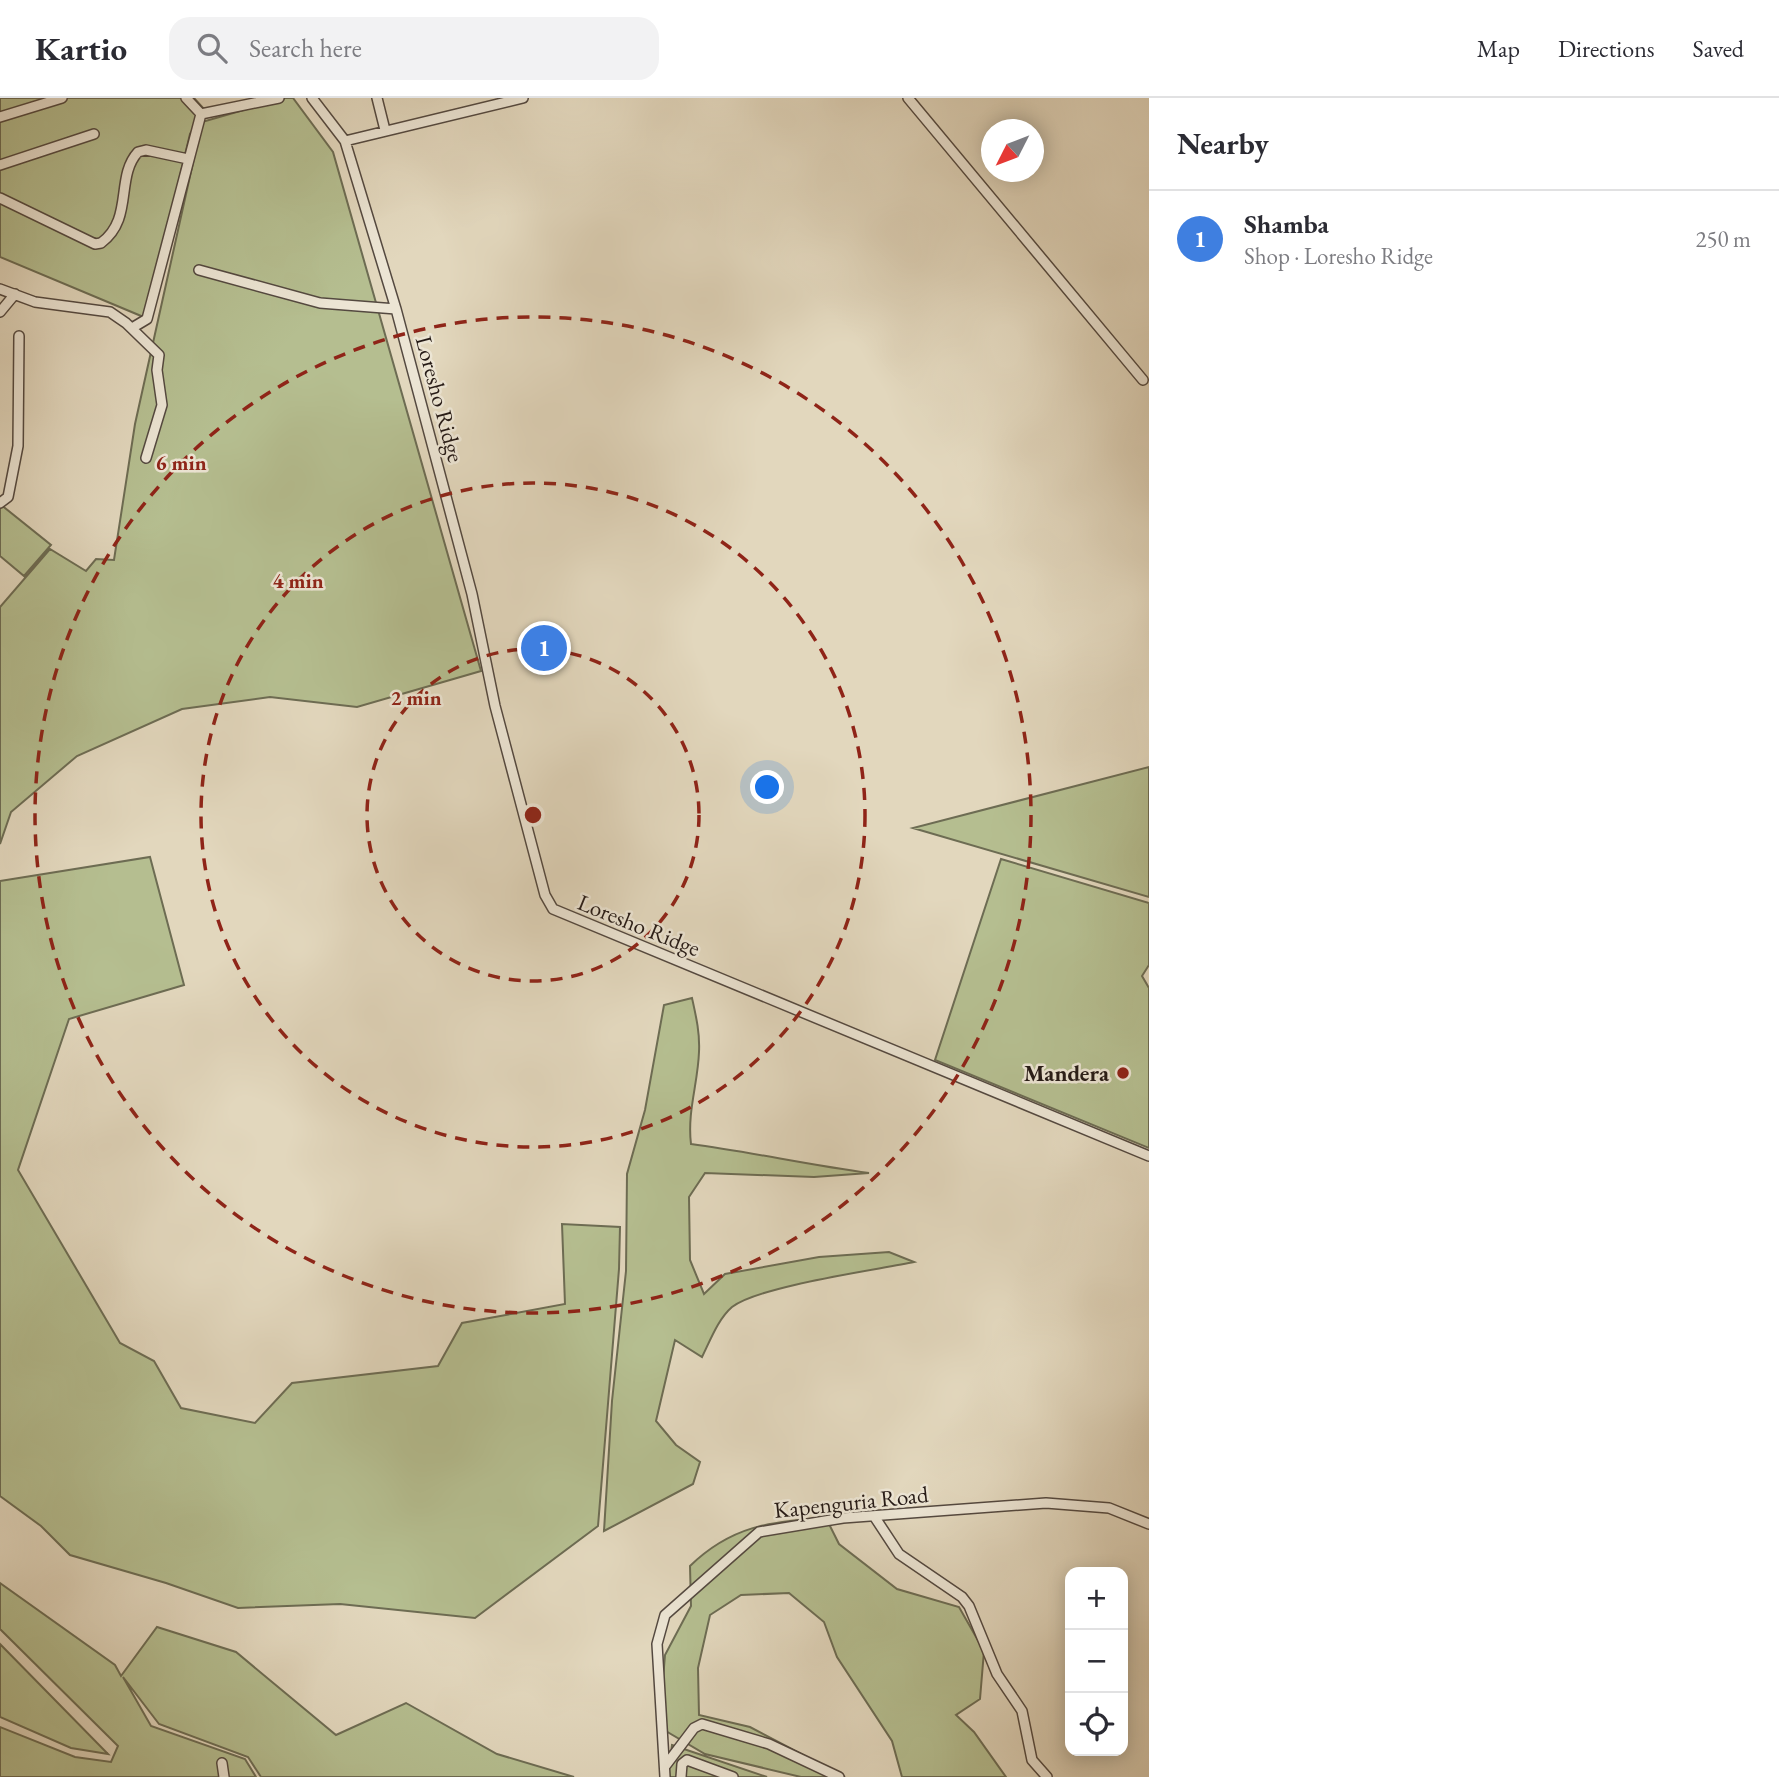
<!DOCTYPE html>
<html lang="en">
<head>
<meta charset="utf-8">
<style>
  :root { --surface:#fff; --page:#f2f2f3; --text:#2b2b33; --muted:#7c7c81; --line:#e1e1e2; --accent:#111827 }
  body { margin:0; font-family:"EB Garamond",serif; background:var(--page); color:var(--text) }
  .controls { position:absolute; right:21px; bottom:21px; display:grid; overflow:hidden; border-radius:14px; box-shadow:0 4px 18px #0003 }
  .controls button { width:63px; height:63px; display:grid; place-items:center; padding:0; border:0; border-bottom:2px solid var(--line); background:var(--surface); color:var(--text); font:35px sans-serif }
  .compass { position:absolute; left:981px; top:21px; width:63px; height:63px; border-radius:50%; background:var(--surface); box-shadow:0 4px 18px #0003; rotate:228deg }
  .you { position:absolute; left:768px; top:690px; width:24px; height:24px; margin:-18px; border:5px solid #fff; border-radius:50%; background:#1a73e8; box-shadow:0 0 0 10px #1a73e833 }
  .badge { display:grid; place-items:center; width:46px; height:46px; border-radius:50%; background:var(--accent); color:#fff; font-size:23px; font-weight:700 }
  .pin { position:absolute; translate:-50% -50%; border:4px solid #fff; box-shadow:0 2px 7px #0006 }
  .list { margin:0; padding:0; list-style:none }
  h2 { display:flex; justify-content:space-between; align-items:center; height:91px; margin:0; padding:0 28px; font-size:30px }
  h2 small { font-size:23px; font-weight:400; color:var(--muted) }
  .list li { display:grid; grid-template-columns:46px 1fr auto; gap:21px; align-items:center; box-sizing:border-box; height:98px; padding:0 28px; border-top:2px solid var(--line) }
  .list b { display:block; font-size:26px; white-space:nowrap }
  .list p { margin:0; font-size:23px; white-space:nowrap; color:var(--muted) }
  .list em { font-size:23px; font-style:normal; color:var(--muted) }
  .icon { flex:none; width:38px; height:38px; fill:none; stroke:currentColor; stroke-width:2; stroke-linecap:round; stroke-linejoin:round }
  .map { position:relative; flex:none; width:1149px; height:1679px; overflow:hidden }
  header { display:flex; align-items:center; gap:42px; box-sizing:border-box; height:98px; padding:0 35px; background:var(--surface); border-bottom:2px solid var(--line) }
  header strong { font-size:33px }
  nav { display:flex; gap:38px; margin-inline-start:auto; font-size:24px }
  .search { width:490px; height:63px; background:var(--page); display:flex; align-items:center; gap:18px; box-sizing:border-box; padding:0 24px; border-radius:21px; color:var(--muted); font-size:26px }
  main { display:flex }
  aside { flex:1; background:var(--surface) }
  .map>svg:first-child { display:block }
  .green { fill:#b5be90; stroke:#6d6c53; stroke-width:2 }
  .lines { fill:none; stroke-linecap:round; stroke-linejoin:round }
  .minor-casing { stroke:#544940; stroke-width:12 }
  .minor { stroke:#ece5d4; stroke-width:9 }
  .ring { fill:none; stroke:#8f2418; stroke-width:3.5; stroke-dasharray:12 9 }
  .poi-dot { fill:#8f2418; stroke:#ece5d4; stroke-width:2.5 }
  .labels { text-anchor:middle; stroke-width:5; stroke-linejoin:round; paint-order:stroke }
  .street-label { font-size:23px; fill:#251a16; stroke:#ece5d4 }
  .poi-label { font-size:23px; font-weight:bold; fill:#251a16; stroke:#ece5d4; text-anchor:end }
  .centre { fill:#8f2418; stroke:#ece5d4; stroke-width:3.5 }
  .ring-label { font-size:21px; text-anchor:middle; font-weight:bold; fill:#8f2418; stroke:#ece5d4; stroke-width:5; stroke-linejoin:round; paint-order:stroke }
</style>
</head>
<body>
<header>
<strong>Kartio</strong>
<div class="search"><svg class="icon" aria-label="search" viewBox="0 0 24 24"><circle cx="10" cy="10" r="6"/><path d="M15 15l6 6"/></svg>Search here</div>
<nav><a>Map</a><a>Directions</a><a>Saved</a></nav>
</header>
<main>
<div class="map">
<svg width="1149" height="1679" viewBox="0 0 1149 1679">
  <rect width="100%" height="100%" fill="#e2d7bd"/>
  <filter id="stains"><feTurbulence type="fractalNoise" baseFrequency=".00286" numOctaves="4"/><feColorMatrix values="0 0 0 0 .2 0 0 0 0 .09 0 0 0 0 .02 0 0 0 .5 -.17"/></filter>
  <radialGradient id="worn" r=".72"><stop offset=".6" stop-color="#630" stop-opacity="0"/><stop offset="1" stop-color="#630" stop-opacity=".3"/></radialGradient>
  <path class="green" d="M0,0H194L205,12L190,36L146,220L0,159Z
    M285,0H293L333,54L481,573L357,609L270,599L182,611L77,658L11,714L0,746V509L50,451L86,473L96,461L114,462L135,326L202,24Z
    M0,406L51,447L24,478L0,458Z
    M1149,669V799L913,730Z
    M150,759L184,887L69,921L18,1072L120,1245L154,1263L181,1310L255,1325L292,1285L438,1268L462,1225L565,1206L562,1126L620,1129L619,1171L598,1428L475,1520L340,1506L238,1510L166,1485L70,1457L41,1428L0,1398V783Z
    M1001,761L1149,805V867L1142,878L1149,890V1050L935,962Z
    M692,900C696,918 700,935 699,954C698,985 687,1014 691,1046C751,1054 809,1067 869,1075L814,1079L705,1075L689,1099L690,1162L704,1196L725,1176L819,1159L889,1154L914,1164C876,1172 759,1188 732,1209C718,1221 710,1243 702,1259L675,1242L656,1323L676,1347L700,1364L693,1386L604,1433L612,1303L626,1173L627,1076L645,1012L664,907Z
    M826,1420L839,1446L897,1491L959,1509L984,1553L980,1601L956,1617L974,1634L1006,1679H902L892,1643L837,1559L824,1524L789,1495L741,1497L710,1517L698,1570L699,1617L750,1629L845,1679H801L705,1656L659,1629L665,1557L691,1508L690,1468C731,1428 771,1423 826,1420Z
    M0,1485L115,1567L121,1578L157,1529L236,1554L336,1637L406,1605L497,1656L574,1679H261L248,1659L159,1626L123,1579L151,1628L245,1661L256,1679H0V1629L75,1659L111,1664L118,1648L0,1531Z
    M0,1546L108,1656L71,1650L0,1619Z
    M672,1647L767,1679H668Z"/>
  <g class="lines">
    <defs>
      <path id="minor" d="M186,0L201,16
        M312,0L345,43L396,211L472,496L495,608L545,797L553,811L1149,1058
        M377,0L385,32
        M908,0L1143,282
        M0,19L62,0
        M345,43L523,0
        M0,67L94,36
        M0,100L95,146L101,145C134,121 115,79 138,54L146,52L188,61
        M199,172L320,205L396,211
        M0,191L35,204L110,214L126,225L159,257L157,272L162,307L146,360
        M0,214L15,196
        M132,230L147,221L201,16L279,0
        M0,405L8,399L18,348L19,238
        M874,1418L899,1456L962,1499L969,1508L997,1576L1022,1613L1032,1662L1047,1679
        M222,1665L224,1679
        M666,1667L694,1630L702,1626L769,1646L839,1679
        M665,1679L657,1546L665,1517L759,1434L843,1420L1046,1405L1109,1410L1149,1426
        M681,1679L682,1666L687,1662L733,1679"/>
    </defs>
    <use href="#minor" class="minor-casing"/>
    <use href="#minor" class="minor"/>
  </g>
  <g class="ring">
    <circle cx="533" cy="717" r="166"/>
    <circle cx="533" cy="717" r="332"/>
    <circle cx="533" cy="717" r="498"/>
  </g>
  <circle class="poi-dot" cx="1123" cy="975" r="7"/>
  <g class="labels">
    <g class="street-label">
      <text transform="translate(440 301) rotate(75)" y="8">Loresho Ridge</text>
      <text transform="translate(639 827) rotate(22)" y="8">Loresho Ridge</text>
      <text transform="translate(851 1404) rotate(-6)" y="8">Kapenguria Road</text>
    </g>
    <g class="poi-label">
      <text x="1109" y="983">Mandera</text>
    </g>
  </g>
  <circle cx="533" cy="717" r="10" class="centre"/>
  <g class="ring-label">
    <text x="181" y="372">6 min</text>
    <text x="298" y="490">4 min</text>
    <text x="416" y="607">2 min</text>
  </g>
  <rect width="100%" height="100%" filter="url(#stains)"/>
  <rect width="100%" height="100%" fill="url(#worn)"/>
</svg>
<div class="controls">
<button>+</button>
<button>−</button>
<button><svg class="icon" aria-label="locate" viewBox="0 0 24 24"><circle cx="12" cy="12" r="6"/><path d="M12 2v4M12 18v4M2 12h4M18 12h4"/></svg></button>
</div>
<svg class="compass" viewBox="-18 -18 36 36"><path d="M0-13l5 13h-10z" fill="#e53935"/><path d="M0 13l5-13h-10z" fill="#7c7c81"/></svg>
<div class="you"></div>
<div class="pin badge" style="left:544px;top:550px;background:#3f7fe0">1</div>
</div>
<aside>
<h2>Nearby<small></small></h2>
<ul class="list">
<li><span class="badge" style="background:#3f7fe0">1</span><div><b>Shamba</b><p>Shop · Loresho Ridge</p></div><em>250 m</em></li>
</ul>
</aside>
</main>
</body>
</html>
